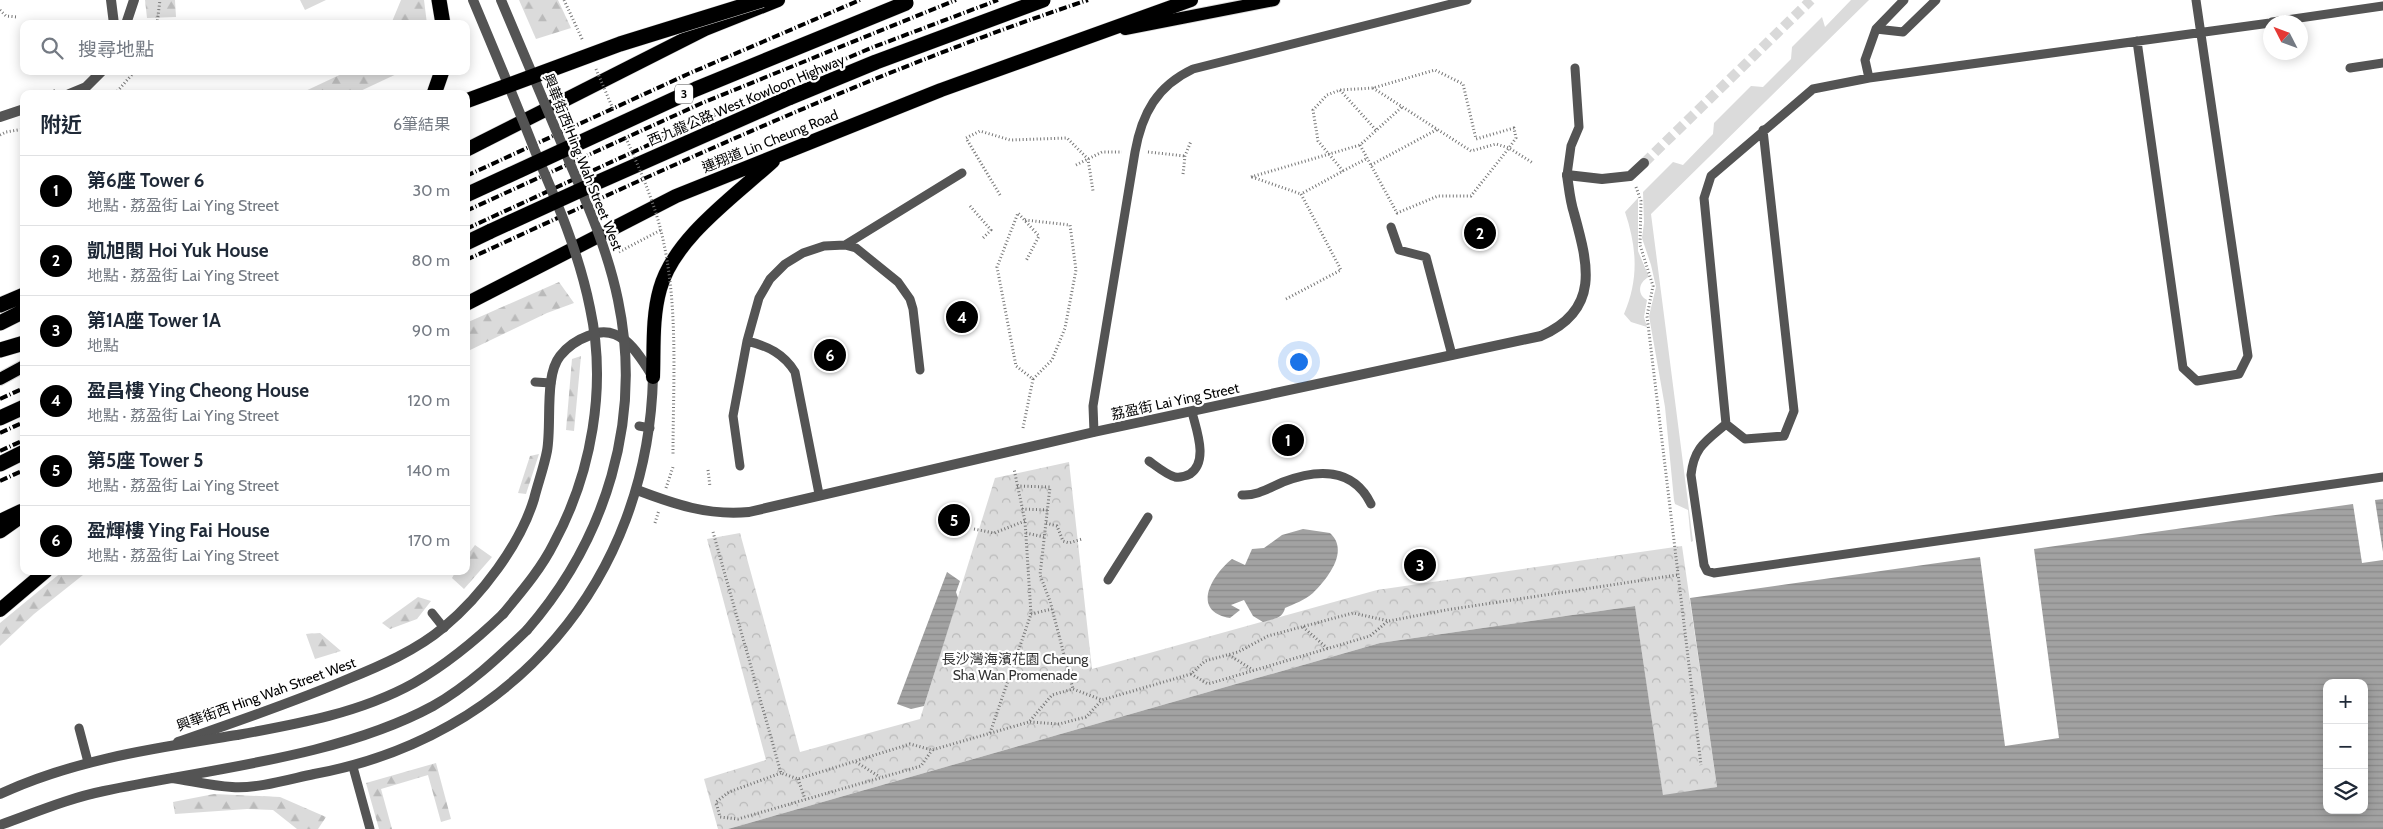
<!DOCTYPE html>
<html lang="zh-TW">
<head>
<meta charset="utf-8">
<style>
  :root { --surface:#fff; --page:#f2f2f3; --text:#1f2937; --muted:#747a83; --line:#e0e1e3; --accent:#000 }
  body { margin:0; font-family:Cabin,"Noto Sans TC",sans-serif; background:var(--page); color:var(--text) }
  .controls { position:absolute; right:15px; bottom:15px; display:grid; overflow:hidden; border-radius:10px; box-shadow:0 2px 12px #0003 }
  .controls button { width:45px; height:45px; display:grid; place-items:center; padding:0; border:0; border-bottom:1px solid var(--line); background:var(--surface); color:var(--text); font:25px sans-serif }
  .compass { position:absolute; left:2263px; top:15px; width:45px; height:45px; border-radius:50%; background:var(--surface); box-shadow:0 2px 12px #0003; rotate:312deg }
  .you { position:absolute; left:1298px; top:361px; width:18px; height:18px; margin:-12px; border:4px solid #fff; border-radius:50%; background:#1a73e8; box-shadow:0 0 0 8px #1a73e833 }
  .badge { display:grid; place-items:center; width:32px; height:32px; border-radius:50%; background:var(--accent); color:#fff; font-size:16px; font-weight:700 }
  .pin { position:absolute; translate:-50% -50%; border:2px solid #fff; box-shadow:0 1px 5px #0006 }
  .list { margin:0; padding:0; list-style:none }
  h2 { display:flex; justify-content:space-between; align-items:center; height:65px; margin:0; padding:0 20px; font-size:21px }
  h2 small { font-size:16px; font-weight:400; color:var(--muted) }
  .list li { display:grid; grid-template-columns:32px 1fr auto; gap:15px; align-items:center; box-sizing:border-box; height:70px; padding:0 20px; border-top:1px solid var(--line) }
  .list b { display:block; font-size:19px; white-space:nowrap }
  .list p { margin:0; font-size:16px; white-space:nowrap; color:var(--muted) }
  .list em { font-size:16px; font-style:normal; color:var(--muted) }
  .icon { flex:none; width:28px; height:28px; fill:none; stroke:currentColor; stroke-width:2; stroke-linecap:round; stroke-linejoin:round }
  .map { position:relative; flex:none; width:2383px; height:829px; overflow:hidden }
  .search { position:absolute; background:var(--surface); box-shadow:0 2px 12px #0003; left:20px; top:20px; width:450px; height:55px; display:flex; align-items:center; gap:12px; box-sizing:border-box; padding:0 18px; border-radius:10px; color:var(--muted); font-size:19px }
  .panel { position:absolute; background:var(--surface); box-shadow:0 2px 12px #0003; left:20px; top:90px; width:450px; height:485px; border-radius:10px }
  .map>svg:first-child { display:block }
  .grass { fill:#dbdbdb }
  .forest { fill:url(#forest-firs) }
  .park { fill:url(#park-crowns) }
  .water { fill:url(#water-rules); fill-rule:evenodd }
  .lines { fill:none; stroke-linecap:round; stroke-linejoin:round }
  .pedestrian-tunnel { stroke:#d9d9d9; stroke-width:10; stroke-dasharray:10 5; stroke-linecap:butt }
  .primary-casing { stroke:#dbdbdb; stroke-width:14 }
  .trunk-casing { stroke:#dbdbdb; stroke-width:15 }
  .motorway-casing { stroke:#dbdbdb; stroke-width:16 }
  .path { stroke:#767676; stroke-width:3; stroke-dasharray:1 2.5; stroke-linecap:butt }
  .service { stroke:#545454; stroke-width:9 }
  .pedestrian { stroke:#545454; stroke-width:10 }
  .minor { stroke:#545454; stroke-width:10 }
  .tertiary { stroke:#545454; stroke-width:10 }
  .primary { stroke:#000; stroke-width:12 }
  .trunk { stroke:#000; stroke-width:14 }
  .motorway { stroke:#000; stroke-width:15 }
  .rail { stroke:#000; stroke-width:4; stroke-dasharray:8 2.5 1 2.5; stroke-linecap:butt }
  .motorway-bridge-casing { stroke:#dbdbdb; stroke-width:16; stroke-linecap:butt }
  .path-bridge { stroke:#767676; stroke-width:3; stroke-dasharray:1 2.5; stroke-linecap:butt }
  .tertiary-bridge { stroke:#545454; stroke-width:10 }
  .motorway-bridge { stroke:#000; stroke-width:15 }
  .labels { text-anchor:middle; stroke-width:4.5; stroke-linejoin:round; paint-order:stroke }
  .shield { fill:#fff; stroke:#4c4c4c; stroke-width:1 }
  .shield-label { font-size:12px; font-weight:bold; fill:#000 }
  .street-label { font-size:14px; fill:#000; stroke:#fff }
  .park-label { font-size:14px; fill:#323232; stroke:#fff }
</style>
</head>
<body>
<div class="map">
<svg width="2383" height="829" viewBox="0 0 2383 829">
  <defs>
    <pattern id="forest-firs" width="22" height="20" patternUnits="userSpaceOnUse" patternTransform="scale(1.25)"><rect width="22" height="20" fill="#dbdbdb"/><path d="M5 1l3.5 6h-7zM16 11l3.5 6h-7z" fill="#bababa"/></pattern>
    <pattern id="park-crowns" width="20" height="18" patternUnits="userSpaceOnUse" patternTransform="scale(1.25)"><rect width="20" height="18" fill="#dbdbdb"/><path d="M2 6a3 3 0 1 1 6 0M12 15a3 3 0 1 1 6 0" fill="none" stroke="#bababa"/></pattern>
    <pattern id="water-rules" width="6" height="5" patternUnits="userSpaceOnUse" patternTransform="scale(1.25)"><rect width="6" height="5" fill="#a2a2a2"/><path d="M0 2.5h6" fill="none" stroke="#8a8a8a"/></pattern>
  </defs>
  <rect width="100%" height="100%" fill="#fff"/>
  <path class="grass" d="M300,0H326L305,10Z
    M1851,0H1869L1651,214L1693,541L1691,542L1688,510L1675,504L1674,500L1665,407L1649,316L1656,287L1651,265L1642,238L1644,223L1643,192L1673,162L1683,165L1713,134L1714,123L1751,86L1763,87L1791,59L1792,47L1822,17L1825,27Z
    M1638,198V251L1649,277C1638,282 1637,295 1647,300L1644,317L1647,327L1631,322L1624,314C1639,279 1637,248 1625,212Z"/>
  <path class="forest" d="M145,0H175L176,17L147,18Z
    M401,0H424L427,24H391Z
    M519,0H558L571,28L536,39Z
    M348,71H403L354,94H299Z
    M559,282L574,303L547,313L466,352V323Z
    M581,356L574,431L566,430L572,359Z
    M539,454L526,494L518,493L530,456Z
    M475,545L492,557L464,589L452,578L456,571H466V557Z
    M63,571H88L34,614L0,646V623Z
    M418,597L431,601L417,619L390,629L382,623Z
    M320,633L341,651L315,659L306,634Z
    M436,763L451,819L441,822L428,775L381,789L392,829H379L366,783Z
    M214,794L280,797L326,817L318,829H297L273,810L247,809L175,814L173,802Z"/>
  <path class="park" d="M1069,462L1092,669L1377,590L1682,546L1717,787L1663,796L1635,606L1380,643L728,829H718L704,779L766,760L707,539L740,533L800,752L920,719L995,478Z"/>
  <path class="water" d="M2383,499V552L2375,500Z
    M2353,504L2362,563L2383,560V829H728L1380,643L1635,606L1663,795L1717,787L1690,598L1980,557L2005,746L2059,738L2034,549ZM2327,683H2364V810H2327Z
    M1303,529L1330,533C1350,551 1327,579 1313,593C1305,600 1294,604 1285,608C1283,619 1272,619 1263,622L1253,616L1244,600L1231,605L1240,610L1230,618C1190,611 1212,575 1232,559L1245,565L1252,549L1264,548L1282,535Z
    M947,572L960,581L956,592L958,598L924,706L911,709L897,704Z"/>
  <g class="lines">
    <path class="pedestrian-tunnel" d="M1644,163L1811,0"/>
    <defs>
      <path id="primary" d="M1125,29L1274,0
        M0,379L24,366"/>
      <path id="trunk" d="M466,150L705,29L778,0
        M466,304L676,196L941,90L1191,0
        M653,377C654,348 652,317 660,289C674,238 735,196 773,161
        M0,521L21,511
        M0,610L46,571"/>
      <path id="motorway" d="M439,0L443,24
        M434,94L442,71
        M596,183L791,97
        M466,243L491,231
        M0,305L24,295
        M0,323L24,311
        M0,350L24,343
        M0,418L24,407
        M0,464L24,452
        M0,531L24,514"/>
    </defs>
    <use href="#primary" class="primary-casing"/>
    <use href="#trunk" class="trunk-casing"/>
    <use href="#motorway" class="motorway-casing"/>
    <path class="path" d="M0,10L6,16L17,17
      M157,24L160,0
      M1373,88L1471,151L1496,144L1509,148L1471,196H1438L1397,213L1360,145L1403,106
      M1340,90L1376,130
      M44,94L56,90
      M115,94L135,71
      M0,135L6,132L24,129
      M1148,152L1185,156
      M1076,165L1102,152H1122
      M1371,165L1438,129
      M1343,171L1368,158
      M1183,174L1185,156L1191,141
      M1251,177L1360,145
      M1252,177L1301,194
      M1636,187L1641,201L1640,245L1653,286L1647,316L1701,765
      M1000,195L966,138L980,131L1010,140L1067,138L1088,159L1093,191
      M970,206L991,230L983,238
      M1025,220L1070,225L1076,270L1065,328L1052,360L1033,379
      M619,252L661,230
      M1286,299L1341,270L1301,194L1343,171L1318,141L1313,110L1327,95L1340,90L1373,88L1435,70L1463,84L1476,139L1514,128L1516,138L1509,148L1533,163
      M1023,428L1033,379L1016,366L997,267L1018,213L1039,236L1026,261
      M708,470L710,487
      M1017,486L1050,487L1040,575L1050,601L1073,689
      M666,488L673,467
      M1022,509L1048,510
      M655,523L659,510
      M1046,523L1057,526L1063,541L1069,543L1082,539
      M974,529L994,533L1025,521
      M713,532L781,773L798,779L910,744L932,750L1029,722L1052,695L1073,689L1102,700L1191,674L1205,661L1238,652L1268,636L1353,613L1389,621L1446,610L1677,575
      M1026,533L1044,537
      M1031,614L1052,609
      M1303,627L1328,649
      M1229,655L1253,670
      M1191,674L1208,684L1370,636L1388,621
      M1030,722L1059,724L1086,717L1102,700
      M990,733L1031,614L1025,521L1014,469
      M856,762L880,777
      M781,773L729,792L716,802L720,817L738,819L921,766L932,750
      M798,779L805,799"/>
    <path class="service" d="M2272,22L2383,6
      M1876,29L1903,32L1936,0
      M2137,41L2183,368L2197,381L2239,374L2248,356L2196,0
      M2350,68L2383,63
      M1869,78L1865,60L1876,29L1904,0
      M1763,130L1794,411L1784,436L1745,439L1726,424L1704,198L1711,176L1813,89L1869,78L2270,23
      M1567,175L1571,146L1579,127L1575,68
      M1391,227L1399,250L1426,257L1452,355
      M845,245L962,173
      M747,341C768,346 784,354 795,372L819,494
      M535,382L551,383
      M1726,424C1706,441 1694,447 1691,475L1704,565L1707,571L1714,573L2383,477
      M639,426L650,428
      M1094,432L1093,406L1135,152C1142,113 1157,86 1193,69L1467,0
      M1149,461C1156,466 1167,475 1175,477C1180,478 1186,476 1190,474C1209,461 1196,429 1192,412
      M740,466L733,416L747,341L759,298L770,279L785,264L803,253L824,246L845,245L856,248L898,282L910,299L913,309L920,370
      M1242,495C1257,496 1269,488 1283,482C1317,469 1353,467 1371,504
      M1108,580L1148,517
      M432,613L444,628
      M79,728L88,762
      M353,767L370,829"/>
    <path class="pedestrian" d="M1567,175L1602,179L1630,176L1644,163"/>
    <path class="minor" d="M111,0L114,24
      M126,24L134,0
      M69,94L86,87L102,71
      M0,117L24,109
      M637,490C674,504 708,516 749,512L1094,432L1541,336C1601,310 1588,264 1574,213C1570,201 1569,188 1567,175
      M178,742C235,722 292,703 348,679C380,666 417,650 444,627C481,596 520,545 534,499C538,483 544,467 547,451C552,424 544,376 560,356C568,346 577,340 588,336C620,321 638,353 653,377"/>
    <path class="tertiary" d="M172,778C192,781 212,786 232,787C257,789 290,779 314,774C513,738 648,579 653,377
      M0,794C75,759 157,748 237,735C298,724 360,713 414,683C447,664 476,640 503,614
      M0,825C34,813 69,798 104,791C208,769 339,757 433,706C468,686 498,658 527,630"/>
    <use href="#primary" class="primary"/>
    <use href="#trunk" class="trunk"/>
    <use href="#motorway" class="motorway"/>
    <path class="rail" d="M466,176L688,74L860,0
      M466,211L702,103L956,0
      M466,229L709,117L871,48L998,0
      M466,260C671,166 874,71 1088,0
      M0,399L24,388
      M0,433L24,422
      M0,451L24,440
      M0,481L24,470"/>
    <defs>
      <path id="motorway-bridge" d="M791,97L876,62L1043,0
        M466,101L620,44L762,0
        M466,195L696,89L906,3
        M491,231L596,183"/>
    </defs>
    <use href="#motorway-bridge" class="motorway-bridge-casing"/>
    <path class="path-bridge" d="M564,0L583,41
      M596,69L613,109
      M626,138C639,168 653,199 661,231C679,303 673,380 673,455"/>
    <path class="tertiary-bridge" d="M473,0C494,50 515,100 535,151C557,202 579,253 590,308C607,386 592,473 554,543C541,569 522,591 503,614
      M501,0C524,54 546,107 569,161C588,206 608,251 618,300C643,420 606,539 527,630"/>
    <use href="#motorway-bridge" class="motorway-bridge"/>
  </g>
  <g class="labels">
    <rect class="shield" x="675" y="84.5" width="18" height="19" rx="4"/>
    <g class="shield-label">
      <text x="684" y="98">3</text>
    </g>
    <g class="street-label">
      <text transform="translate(746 100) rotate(-23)" y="5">西九龍公路 West Kowloon Highway</text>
      <text transform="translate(770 141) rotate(-22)" y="5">連翔道 Lin Cheung Road</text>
      <text transform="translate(583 162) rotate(68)" y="5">興華街西 Hing Wah Street West</text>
      <text transform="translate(1175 401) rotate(-12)" y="5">荔盈街 Lai Ying Street</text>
      <text transform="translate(266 694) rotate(-20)" y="5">興華街西 Hing Wah Street West</text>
    </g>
    <g class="park-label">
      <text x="1015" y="664">長沙灣海濱花園 Cheung<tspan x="1015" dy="16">Sha Wan Promenade</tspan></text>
    </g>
  </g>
</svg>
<div class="controls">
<button>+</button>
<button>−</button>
<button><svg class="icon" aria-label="layers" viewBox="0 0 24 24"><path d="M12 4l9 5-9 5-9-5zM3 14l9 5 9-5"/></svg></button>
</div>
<svg class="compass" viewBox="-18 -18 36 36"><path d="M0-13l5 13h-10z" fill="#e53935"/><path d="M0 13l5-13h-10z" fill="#747a83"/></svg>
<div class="you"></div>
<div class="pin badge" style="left:1288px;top:440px">1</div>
<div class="pin badge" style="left:1480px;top:233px">2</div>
<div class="pin badge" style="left:1420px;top:565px">3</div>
<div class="pin badge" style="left:962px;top:317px">4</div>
<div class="pin badge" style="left:954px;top:520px">5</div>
<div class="pin badge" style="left:830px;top:355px">6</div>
<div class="search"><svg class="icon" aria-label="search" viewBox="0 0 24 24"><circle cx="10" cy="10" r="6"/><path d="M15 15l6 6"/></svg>搜尋地點</div>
<section class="panel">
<h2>附近<small>6筆結果</small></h2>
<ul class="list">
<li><span class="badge">1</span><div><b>第6座 Tower 6</b><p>地點 · 荔盈街 Lai Ying Street</p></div><em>30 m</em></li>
<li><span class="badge">2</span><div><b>凱旭閣 Hoi Yuk House</b><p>地點 · 荔盈街 Lai Ying Street</p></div><em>80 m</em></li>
<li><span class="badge">3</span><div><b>第1A座 Tower 1A</b><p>地點</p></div><em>90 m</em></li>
<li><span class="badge">4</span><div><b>盈昌樓 Ying Cheong House</b><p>地點 · 荔盈街 Lai Ying Street</p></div><em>120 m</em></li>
<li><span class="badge">5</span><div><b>第5座 Tower 5</b><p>地點 · 荔盈街 Lai Ying Street</p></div><em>140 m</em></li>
<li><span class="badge">6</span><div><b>盈輝樓 Ying Fai House</b><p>地點 · 荔盈街 Lai Ying Street</p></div><em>170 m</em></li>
</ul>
</section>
</div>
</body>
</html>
